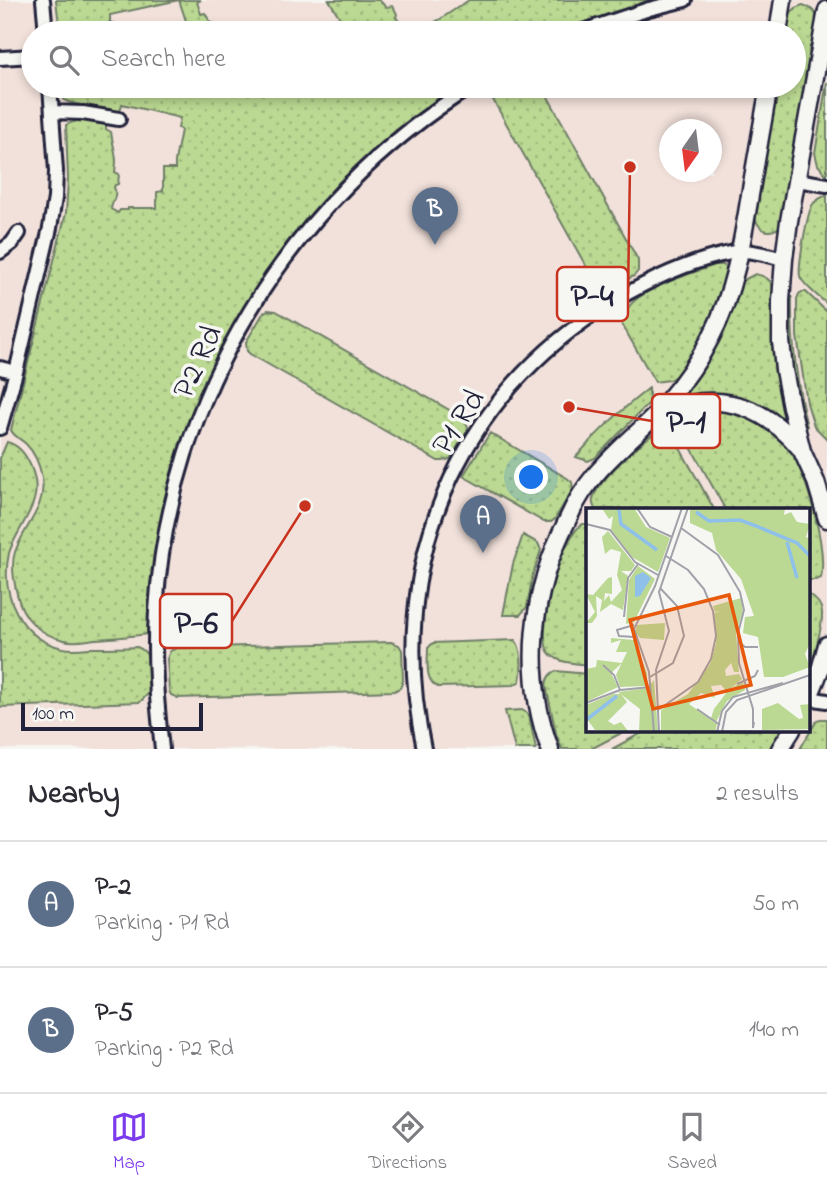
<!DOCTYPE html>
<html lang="en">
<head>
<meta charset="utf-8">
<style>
  :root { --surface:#fff; --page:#f2f2f3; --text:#2b2b33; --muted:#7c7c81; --line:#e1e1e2; --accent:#7c3aed }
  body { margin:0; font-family:"Indie Flower",sans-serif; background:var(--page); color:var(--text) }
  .compass { position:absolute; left:659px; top:119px; width:63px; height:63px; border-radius:50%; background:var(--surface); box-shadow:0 4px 10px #0003; rotate:194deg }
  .scale { position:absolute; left:21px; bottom:18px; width:182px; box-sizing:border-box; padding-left:7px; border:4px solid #22223b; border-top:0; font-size:19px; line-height:24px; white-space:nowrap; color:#22223b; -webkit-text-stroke:5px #f6f6f2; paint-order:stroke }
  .you { position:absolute; left:532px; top:478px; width:24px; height:24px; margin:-18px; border:5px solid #fff; border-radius:50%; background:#1a73e8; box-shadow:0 0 0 10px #1a73e833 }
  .badge { display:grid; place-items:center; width:46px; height:46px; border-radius:50%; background:var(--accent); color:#fff; font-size:23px; font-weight:700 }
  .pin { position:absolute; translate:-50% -58px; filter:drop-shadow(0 2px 4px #0008) }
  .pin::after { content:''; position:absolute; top:37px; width:24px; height:21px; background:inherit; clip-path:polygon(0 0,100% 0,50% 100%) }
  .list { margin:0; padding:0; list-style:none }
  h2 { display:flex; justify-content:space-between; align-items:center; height:91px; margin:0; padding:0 28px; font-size:30px }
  h2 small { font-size:23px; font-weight:400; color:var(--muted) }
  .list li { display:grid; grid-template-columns:46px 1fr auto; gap:21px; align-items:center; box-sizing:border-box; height:126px; padding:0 28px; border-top:2px solid var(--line) }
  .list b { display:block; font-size:26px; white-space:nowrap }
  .list p { margin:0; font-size:23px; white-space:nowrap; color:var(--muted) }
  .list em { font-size:23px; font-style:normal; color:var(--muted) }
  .icon { flex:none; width:38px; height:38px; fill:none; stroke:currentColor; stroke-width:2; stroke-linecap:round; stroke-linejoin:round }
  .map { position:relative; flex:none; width:827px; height:749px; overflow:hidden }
  .search { position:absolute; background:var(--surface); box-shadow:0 4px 10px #0003; left:21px; right:21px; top:21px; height:77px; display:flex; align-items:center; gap:18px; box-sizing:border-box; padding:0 24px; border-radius:38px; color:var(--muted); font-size:26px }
  .sheet { height:343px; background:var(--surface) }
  nav { display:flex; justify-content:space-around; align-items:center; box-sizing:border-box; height:98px; border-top:2px solid var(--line); background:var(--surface); font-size:19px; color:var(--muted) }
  nav a { display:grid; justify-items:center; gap:4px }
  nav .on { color:var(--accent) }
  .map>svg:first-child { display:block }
  .built { fill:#f2e1db; fill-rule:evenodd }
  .grass { fill:url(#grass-dots); stroke:#6e7e66; stroke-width:2 }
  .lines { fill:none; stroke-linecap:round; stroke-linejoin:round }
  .minor-casing { stroke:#22223b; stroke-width:18 }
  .major-casing { stroke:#22223b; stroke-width:21 }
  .minor { stroke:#f6f6f2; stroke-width:12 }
  .major { stroke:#f6f6f2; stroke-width:16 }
  .labels { text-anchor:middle; stroke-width:7; stroke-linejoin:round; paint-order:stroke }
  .street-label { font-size:32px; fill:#22223b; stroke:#f6f6f2 }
  .inset-river { fill:none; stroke:#8ec0ea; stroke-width:3.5 }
  .inset-road { fill:none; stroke:#a1a1a9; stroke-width:2 }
  .view { fill:#e8590c; fill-opacity:0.15; stroke:#e8590c; stroke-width:3.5 }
  .inset-edge { fill:none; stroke:#22223b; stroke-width:3.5 }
  .leader { fill:none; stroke:#c8321e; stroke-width:2.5 }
  .callout-dot { fill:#c8321e; stroke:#f6f6f2; stroke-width:2.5 }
  .callout { fill:#f6f6f2; stroke:#c8321e; stroke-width:2.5 }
  .callout-label { font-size:33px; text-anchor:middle; font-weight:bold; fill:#22223b }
</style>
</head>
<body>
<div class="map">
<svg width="827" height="749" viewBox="0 0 827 749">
  <defs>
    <pattern id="grass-dots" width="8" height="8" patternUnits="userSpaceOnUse" patternTransform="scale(1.75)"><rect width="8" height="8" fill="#bbd992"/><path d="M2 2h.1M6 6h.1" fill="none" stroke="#a0ba7f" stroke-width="1.8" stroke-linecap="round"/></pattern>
  </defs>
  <rect width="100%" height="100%" fill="#f6f6f2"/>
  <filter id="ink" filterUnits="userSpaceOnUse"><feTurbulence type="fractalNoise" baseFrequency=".0143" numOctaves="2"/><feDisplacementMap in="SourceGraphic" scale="14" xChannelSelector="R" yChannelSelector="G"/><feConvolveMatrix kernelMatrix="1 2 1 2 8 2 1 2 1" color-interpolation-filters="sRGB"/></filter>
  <g filter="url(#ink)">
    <path class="built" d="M0,0H827V749H0ZM33,33H794V86H33ZM670,130H712V172H670ZM587,509H808V730H587Z"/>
    <path class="grass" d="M56,0H201L197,2L201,14L205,13L211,23L217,24L222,33H184H185L183,22L186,21L179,0L110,15V24L96,33H60Z
      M329,0H379L386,7L393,6L397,14L396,17L407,33H326L343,23Z
      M469,0H655L613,12L558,33H414L439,20Z
      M803,5C824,12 817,26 814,43L810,46L809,50L813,53L783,224C772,235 760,233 755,218L777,86H794V33H786C789,20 788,9 803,5Z
      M827,82V176L818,165L815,153Z
      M63,86H457L404,126L339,182L286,244L234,324L197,403L180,449L170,485L153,575L149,634C132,636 114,638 96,639C86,640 74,643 64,640C40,635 22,618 17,594C14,582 11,564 15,552C24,526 47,507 42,478C40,466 35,453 26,444C21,439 14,437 11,430L66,213L68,179L66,125C80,118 91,120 106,124V129L111,132C113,148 118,155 115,172L119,174L118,184L115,185L114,187C118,196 112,201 111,209L118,213L120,210H128V208H157V192L163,191V169H175V161L181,130L178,128L180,118L122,104L120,112C113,112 108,109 101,108C88,106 76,106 64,100Z
      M495,86H542L638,260V271L634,276L601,293L492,98L491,92Z
      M827,195V304C820,298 802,284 800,276C798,266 807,212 813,204C817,199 822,197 827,195Z
      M715,265H723L727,268V272L714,313L705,332L679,374L669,380L655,382L620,321L625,319C625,315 626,311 628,308C641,288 693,273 715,265Z
      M755,274C765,276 770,279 774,288L787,419L785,421C777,416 770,410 761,405C736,392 711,393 684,399L682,397L711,354L733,311L742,281Z
      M802,292H806L827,312V439L814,426L807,403L797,336V299L799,294Z
      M789,297L792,298C791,342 797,384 807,427L805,430C793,383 788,345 789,297Z
      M268,310L276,311L465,419L468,427L467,432L450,459L443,461H438L250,354L247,351L246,342L264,312Z
      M649,388V403L595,458L588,461L576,457C598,431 622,409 649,388Z
      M709,408C721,409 736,409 747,414C758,417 782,439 789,448C807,475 827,547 821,578L815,580H808V509H725L682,431C678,411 694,410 709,408Z
      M663,429L672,434L714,509H595C593,504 592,504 593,499C597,482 646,435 663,429Z
      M490,433L567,478L572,482L573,489L555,519L551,522H544L463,476Z
      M7,442C28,447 40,481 34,500C29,518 15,534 9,553C0,594 20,639 63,648C71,650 81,649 89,648C105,648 121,648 137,647C155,653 150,676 151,691L140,702L0,707V458Z
      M583,524H587V665C575,663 555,663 548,651C536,630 562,534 583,524Z
      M523,535L538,543L541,550L533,574L527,607L520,615H503L513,564Z
      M808,594C815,598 821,604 822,612C823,629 813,659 808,675Z
      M515,640C523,649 522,669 520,681L514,685L438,687C424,681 428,661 428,648L433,643Z
      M391,642L399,645L402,650L403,681L400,688L394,691L178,698L171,695L169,691L167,659L170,651L177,648Z
      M556,671L587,674V730H627L591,749H562L556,733L546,686C547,678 549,674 556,671Z
      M522,710L527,713L529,716L536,749H515L505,711Z
      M820,719H827V749H800L816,722Z
      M647,730H783L769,749H612Z"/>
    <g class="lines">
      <defs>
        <path id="minor" d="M43,0L46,33
          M107,33L111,31
          M577,33L649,9L685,0
          M0,58L33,56
          M52,112L83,113L119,119
          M797,180L827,185
          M0,252L12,243L19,233
          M0,368L16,372
          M0,428L16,372L50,228L55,198L56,171L50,86
          M809,698L827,701
          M162,749C157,703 153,658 156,611C169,396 289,200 472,86
          M424,749C385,567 454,398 614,301C648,281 683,264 721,255C728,254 735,251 742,251C756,251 770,256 784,259"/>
        <path id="major" d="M827,10L789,221L784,259L781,301V341L784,370L791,407L802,451L816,482L827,519
          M778,33L783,0
          M658,414C669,411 678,406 689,404C734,395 771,414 800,448
          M808,700L820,670L827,645
          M550,749C522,673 531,590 568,519C575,503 585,487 596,474C615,452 635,435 656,415C660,411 663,406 666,403C683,383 699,361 711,337C734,293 742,244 750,195C756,159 763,122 769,86
          M780,749L792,730"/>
      </defs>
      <use href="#minor" class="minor-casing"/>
      <use href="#major" class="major-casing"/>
      <use href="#minor" class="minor"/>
      <use href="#major" class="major"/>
    </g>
  </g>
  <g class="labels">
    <g class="street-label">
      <text transform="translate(196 361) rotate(-65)" y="11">P2 Rd</text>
      <text transform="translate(457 421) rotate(-57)" y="11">P1 Rd</text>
    </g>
  </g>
  <g transform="translate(586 508)">
    <rect width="224" height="224" fill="#f6f6f2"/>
    <path d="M22,23L49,57L45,63H35L42,68L37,102L25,96L14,104L16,92L10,88L11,108L6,115H0L9,104L0,86L7,87L22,70L26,69V86L19,85L18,93L23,87L25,94L36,82L31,67L35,44L25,41L19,46L16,29ZM52,58L69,71L48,114L40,116L43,72ZM155,90L157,103L150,125L153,164H148L145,155L139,162L140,168L153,166L156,171L143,182L157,173L159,182L141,193L130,214L125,210L128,201L141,184L135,177L125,178L129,190L115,185L103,196L131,216L129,224H75V202L102,186L124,156L130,135L128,105L135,103L129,104L127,98ZM79,115L78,132L54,130L49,124L51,117ZM25,130L48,132L61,165V178L34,179L30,167L41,144H30L35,132L25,135ZM11,152L36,155L25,165L32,179L0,194V161L10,159ZM68,172L72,224H53L54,201L32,184L62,180Z" fill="#bbd992"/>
    <path d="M48,0L60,19L84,30L72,64L46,49L25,22L27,8L23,11L17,2ZM104,0H199L198,7L205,4L211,14L224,16L220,29L224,31V135L219,146L224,159L197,169H178L172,129L157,125L159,109L168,108L155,71L130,42L126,25L104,15ZM27,186H35L41,194L22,213L28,217L35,214L42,223L9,222L1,211L0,197ZM192,195L213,211L217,210L214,197L224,196V221L176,222V201Z" fill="#bbd992"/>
    <path d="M57,64L65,70L54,88L49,89V68Z" fill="#8ec0ea"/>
    <path class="inset-river" d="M33,2L35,16L71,42M110,4L123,13L154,12L170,18L211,35L224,48M201,34L211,70M0,212L31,188"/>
    <path class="inset-road" d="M51,0L64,19L86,29M0,16L24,22L49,54L72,67M95,20L132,47L154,84L158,102L152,125L153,155L167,201V220L168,214M38,109L42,70L52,56M48,129L33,128L31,122L48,117M152,133L159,139H172M17,157L28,167L34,182M64,169L87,155L98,128L91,98L74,80M151,176L169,168L172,162M0,195L34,182L65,179M111,201L134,217M72,202L112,174L125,151L130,128L127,103L118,81L102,62L80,48M68,224L63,164L48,121L69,78L96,0M73,224L70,162L83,123L73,84L102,0M131,224L136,203L147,189L197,175M136,224L140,204L151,192L224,167"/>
    <path class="view" d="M143,87L165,177L67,201L44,112Z"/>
    <rect width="224" height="224" class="inset-edge"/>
  </g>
  <path class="leader" d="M630 167L628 294M569 407L652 421M305 506L232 621"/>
  <g class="callout-dot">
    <circle cx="630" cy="167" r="7"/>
    <circle cx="569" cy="407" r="7"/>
    <circle cx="305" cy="506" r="7"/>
  </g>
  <g class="callout">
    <rect x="557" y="267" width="71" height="54" rx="7"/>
    <rect x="652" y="394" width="68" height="54" rx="7"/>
    <rect x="160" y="594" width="72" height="54" rx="7"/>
  </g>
  <g class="callout-label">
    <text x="592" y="306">P-4</text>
    <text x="686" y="432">P-1</text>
    <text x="196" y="633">P-6</text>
  </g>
</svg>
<svg class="compass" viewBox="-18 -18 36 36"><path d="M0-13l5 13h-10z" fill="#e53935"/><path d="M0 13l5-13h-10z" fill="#7c7c81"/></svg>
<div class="scale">100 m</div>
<div class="you"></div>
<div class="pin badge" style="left:483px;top:553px;background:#5c6f8a">A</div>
<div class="pin badge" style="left:435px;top:245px;background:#5c6f8a">B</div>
<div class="search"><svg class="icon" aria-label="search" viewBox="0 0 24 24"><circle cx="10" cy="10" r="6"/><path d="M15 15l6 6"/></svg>Search here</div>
</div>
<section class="sheet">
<h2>Nearby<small>2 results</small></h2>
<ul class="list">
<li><span class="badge" style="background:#5c6f8a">A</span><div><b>P-2</b><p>Parking · P1 Rd</p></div><em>50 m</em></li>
<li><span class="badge" style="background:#5c6f8a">B</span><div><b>P-5</b><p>Parking · P2 Rd</p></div><em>140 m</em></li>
</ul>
</section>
<nav>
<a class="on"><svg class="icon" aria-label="map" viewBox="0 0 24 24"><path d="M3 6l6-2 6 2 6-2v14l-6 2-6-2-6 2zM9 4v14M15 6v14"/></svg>Map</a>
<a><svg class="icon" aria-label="directions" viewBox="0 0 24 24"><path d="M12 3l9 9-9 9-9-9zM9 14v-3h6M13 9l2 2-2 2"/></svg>Directions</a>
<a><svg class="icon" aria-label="saved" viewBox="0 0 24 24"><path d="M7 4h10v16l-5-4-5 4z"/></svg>Saved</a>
</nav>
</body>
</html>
